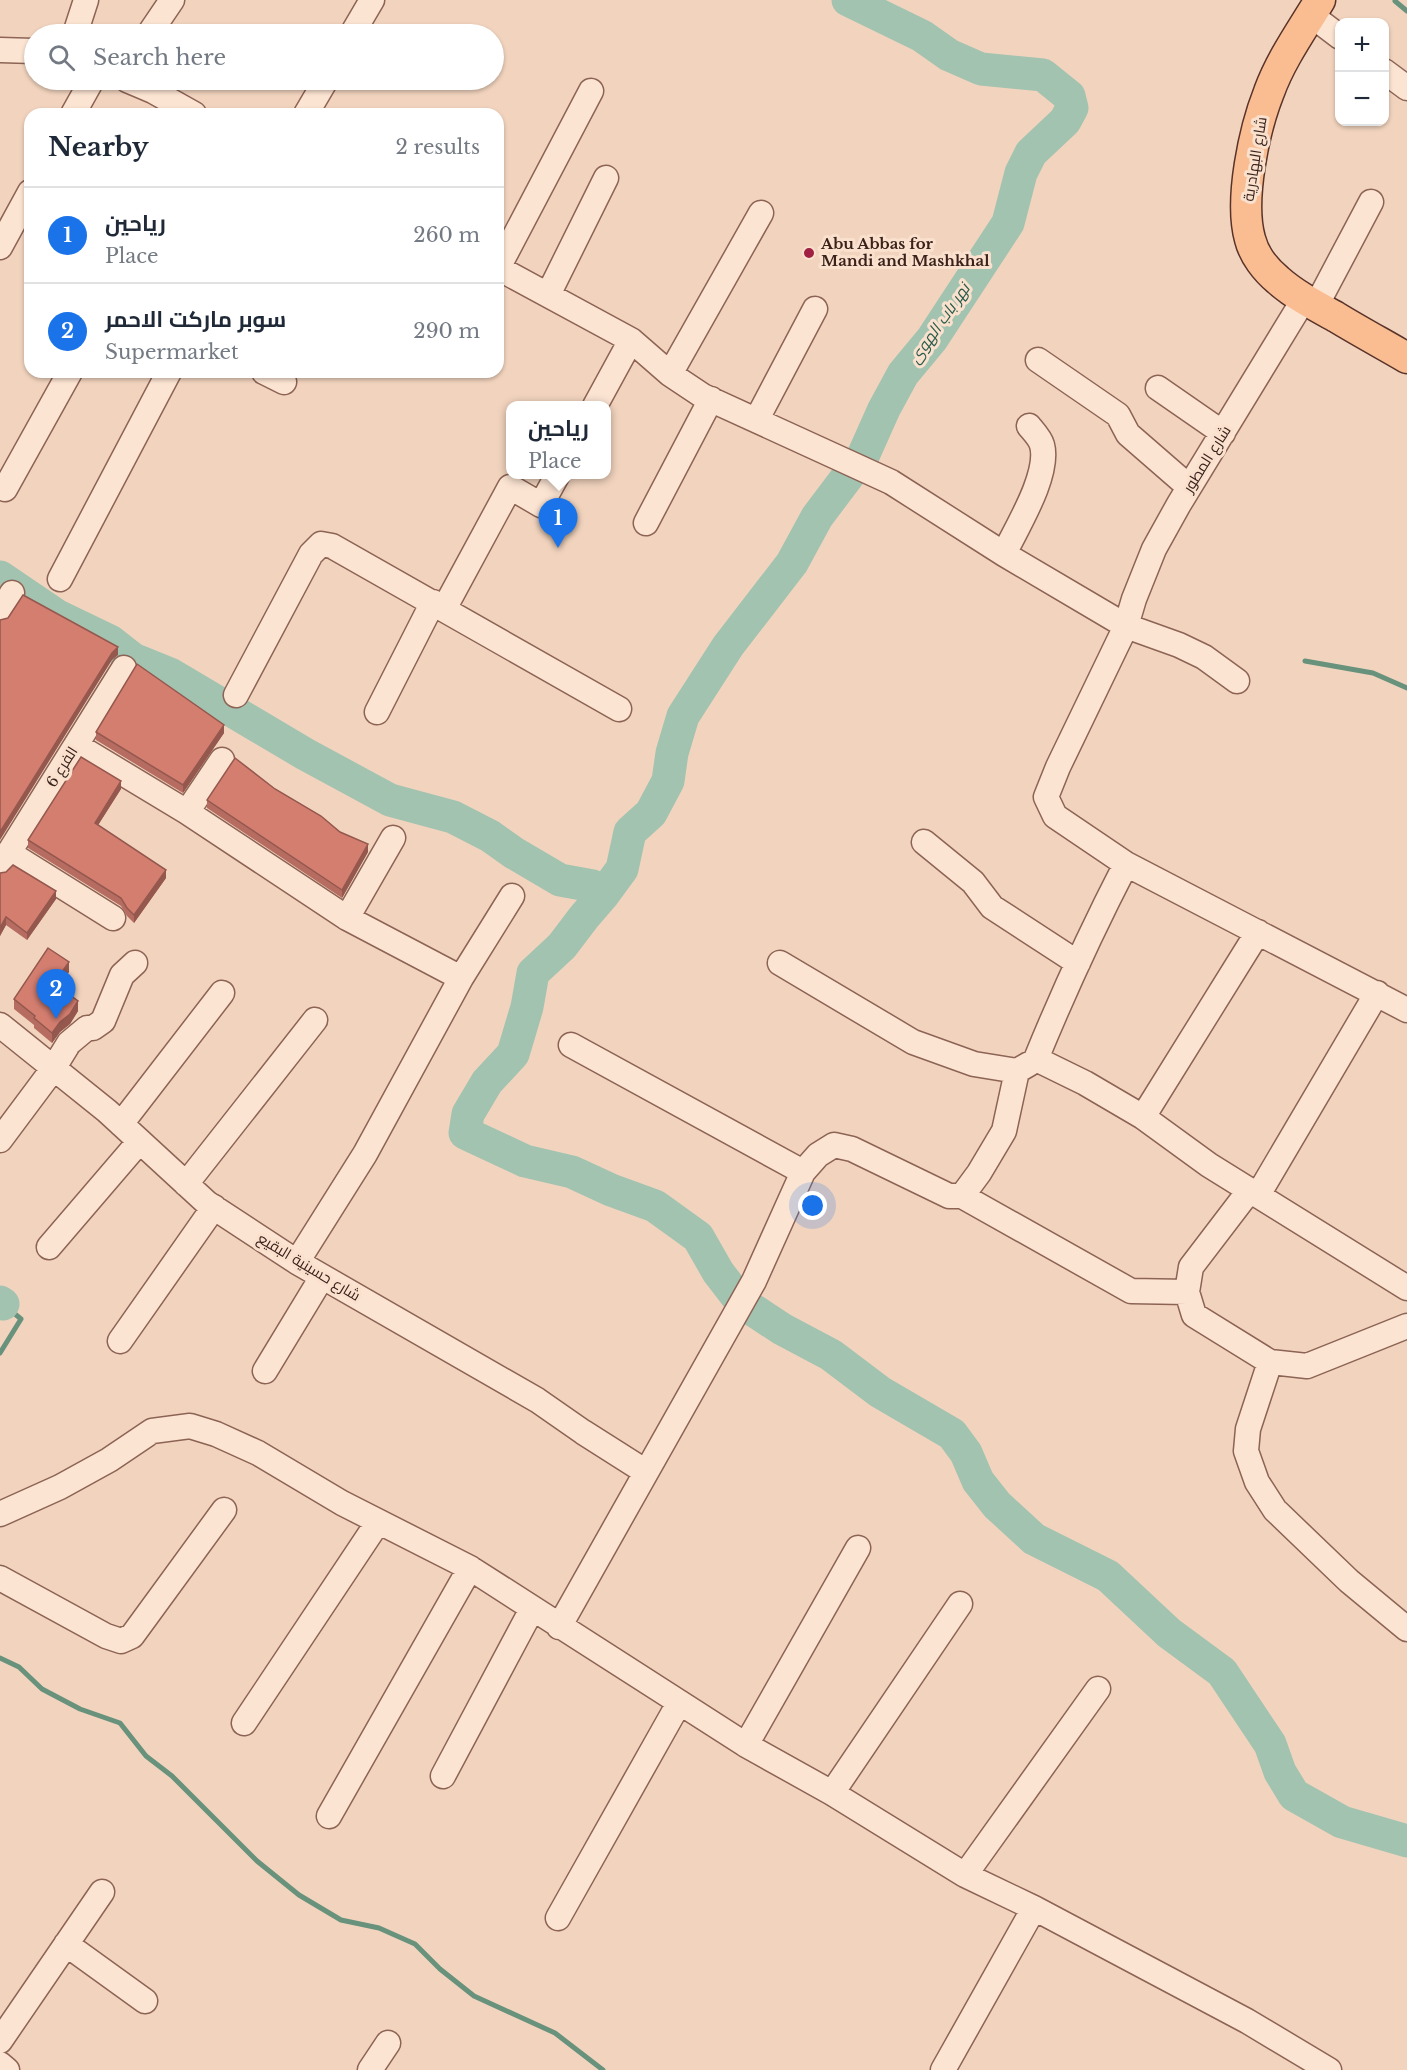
<!DOCTYPE html>
<html lang="en">
<head>
<meta charset="utf-8">
<style>
  :root { --surface:#fff; --page:#f6f6f7; --text:#1f2937; --muted:#747a83; --line:#e0e1e3; --accent:#1a73e8 }
  body { margin:0; font-family:"Libre Baskerville",Cairo,serif; background:var(--page); color:var(--text) }
  .controls { position:absolute; right:18px; top:18px; display:grid; overflow:hidden; border-radius:12px; box-shadow:0 2px 4px #0004 }
  .controls button { width:54px; height:54px; display:grid; place-items:center; padding:0; border:0; border-bottom:2px solid var(--line); background:var(--surface); color:var(--text); font:30px sans-serif }
  .you { position:absolute; left:813px; top:1206px; width:21px; height:21px; margin:-15px; border:4px solid #fff; border-radius:50%; background:#1a73e8; box-shadow:0 0 0 9px #1a73e833 }
  .badge { display:grid; place-items:center; width:39px; height:39px; border-radius:50%; background:var(--accent); color:#fff; font-size:20px; font-weight:700 }
  .pin { position:absolute; translate:-50% -50px; filter:drop-shadow(0 2px 3px #0008) }
  .pin::after { content:''; position:absolute; top:32px; width:21px; height:18px; background:inherit; clip-path:polygon(0 0,100% 0,50% 100%) }
  .popup { position:absolute; left:506px; top:401px; width:105px; height:78px; box-sizing:border-box; display:grid; place-content:center; border-radius:12px; background:var(--surface); filter:drop-shadow(0 2px 4px #0005); font-size:20px; white-space:nowrap; color:var(--muted) }
  .popup b { font-size:22px; color:var(--text) }
  .popup::after { content:''; position:absolute; left:50%; top:100%; margin-left:-12px; border:12px solid transparent; border-top-color:var(--surface) }
  .list { margin:0; padding:0; list-style:none }
  h2 { display:flex; justify-content:space-between; align-items:center; height:78px; margin:0; padding:0 24px; font-size:26px }
  h2 small { font-size:20px; font-weight:400; color:var(--muted) }
  .list li { display:grid; grid-template-columns:39px 1fr auto; gap:18px; align-items:center; box-sizing:border-box; height:96px; padding:0 24px; border-top:2px solid var(--line) }
  .list b { display:block; font-size:22px; white-space:nowrap }
  .list p { margin:0; font-size:20px; white-space:nowrap; color:var(--muted) }
  .list em { font-size:20px; font-style:normal; color:var(--muted) }
  .icon { flex:none; width:33px; height:33px; fill:none; stroke:currentColor; stroke-width:2; stroke-linecap:round; stroke-linejoin:round }
  .map { position:relative; flex:none; width:1407px; height:2070px; overflow:hidden }
  .search { position:absolute; background:var(--surface); box-shadow:0 2px 4px #0004; left:24px; top:24px; width:480px; height:66px; display:flex; align-items:center; gap:15px; box-sizing:border-box; padding:0 21px; border-radius:33px; color:var(--muted); font-size:22px }
  .panel { position:absolute; background:var(--surface); box-shadow:0 2px 4px #0004; left:24px; top:108px; width:480px; height:270px; border-radius:18px }
  .map>svg:first-child { display:block }
  .lines { fill:none; stroke-linecap:round; stroke-linejoin:round }
  .stream { stroke:#68927c; stroke-width:5 }
  .river { stroke:#a2c3b0; stroke-width:33 }
  .minor-casing { stroke:#8c6355; stroke-width:27 }
  .major-casing { stroke:#59332a; stroke-width:33 }
  .minor { stroke:#fce4d2; stroke-width:24 }
  .major { stroke:#fabd92; stroke-width:30 }
  .wall { fill:#b66c60 }
  .shaded-wall { fill:#94584e }
  .building { fill:#d47e70; stroke:#94584e; stroke-width:1.5 }
  .poi-dot { fill:#a11f43; stroke:#f9e1ce; stroke-width:2 }
  .labels { text-anchor:middle; stroke-width:6; stroke-linejoin:round; paint-order:stroke }
  .street-label { font-size:15px; fill:#3a221b; stroke:#f9e1ce }
  .poi-label { font-size:15px; font-weight:bold; fill:#3a221b; stroke:#f9e1ce; text-anchor:start }
  .water-label { font-size:16px; font-style:italic; fill:#295b4a; stroke:#f9e1ce }
</style>
</head>
<body>
<div class="map">
<svg width="1407" height="2070" viewBox="0 0 1407 2070">
  <rect width="100%" height="100%" fill="#f2d4be"/>
  <g class="lines">
    <path class="stream" d="M1395,1L1407,11
      M1305,661L1373,673L1407,688
      M0,1353L21,1319L3,1304
      M0,1658L19,1667L42,1689L80,1709L120,1723L146,1756L172,1776L257,1861L299,1895L341,1920L379,1928L415,1944L440,1969L474,1996L555,2033L603,2070"/>
    <path class="river" d="M0,577L56,615L110,641L133,659L170,674L305,754L390,800L453,817L490,836L514,853L560,880L593,886L603,895L584,917L562,946L533,973L527,1007L513,1054L487,1082L468,1114L465,1133L525,1161L572,1172L611,1190L655,1206L698,1237L718,1272L741,1302L782,1329L831,1355L880,1392L952,1434L966,1453L978,1481L997,1505L1034,1539L1108,1576L1169,1633L1222,1672L1270,1744L1280,1772L1294,1795L1342,1822L1407,1841
      M603,895L622,869L630,832L651,813L668,781L672,753L683,716L728,646L792,563L817,517L863,456L884,409L903,374L932,339L1008,223L1021,173L1031,153L1065,121L1072,108L1069,96L1043,75L981,69L949,55L922,36L848,0
      M0,1302L3,1304"/>
    <defs>
      <path id="minor" d="M1311,15L1340,37
        M75,34L86,0
        M149,34L172,0
        M352,34L372,0
        M0,50L34,51
        M1384,71L1407,88
        M127,80L153,91L194,114
        M73,114L92,80
        M306,114L326,80
        M0,247L30,192
        M498,268L631,340L670,374L703,396L891,482L1004,554L1126,626L1179,645L1204,657L1237,681
        M498,268L591,91
        M548,295L606,178
        M1304,299L1179,504L1154,549L1134,599L1126,626L1058,767L1046,797L1055,816L1126,864C1093,928 1063,993 1036,1059L1085,1083L1143,1117L1209,1165L1407,1288
        M1316,306L1371,202
        M1038,360L1118,415L1128,434L1189,487
        M264,372L284,382
        M670,374L761,213
        M1158,388L1223,433
        M595,406L631,340
        M757,419L815,309
        M5,489L70,372
        M646,523L711,399
        M1004,554C1017,527 1050,474 1042,445C1040,438 1033,431 1029,426
        M60,579L169,372
        M444,609L510,487L541,505L558,474
        M0,614L12,593
        M236,695L311,554L321,544L332,546L619,709
        M377,712L433,602
        M76,745L187,812L347,918L461,978L512,896
        M187,812L222,760
        M924,842L973,882L992,907L1078,963
        M9,853L113,918
        M1126,864L1407,1010
        M0,867L124,668
        M347,918L393,838
        M780,963L913,1042L974,1064L1017,1071L1029,1064
        M0,1025L107,1111L207,1203L297,1262L537,1400L583,1432L646,1472
        M571,1045L803,1172
        M1143,1117L1258,932
        M121,1124L222,993
        M0,1140L53,1069L69,1043L87,1028H93L103,1021L122,975L135,963
        M186,1184L315,1020
        M1249,1191L1191,1267L1187,1292L1194,1315L1270,1362L1307,1366L1407,1326
        M1258,1195L1377,993
        M962,1196L1131,1291L1187,1292
        M49,1247L139,1142
        M297,1262L365,1154L461,978
        M120,1341L214,1207
        M1270,1362L1248,1429L1246,1451L1257,1482L1275,1510L1349,1581L1407,1629
        M265,1371L322,1277
        M0,1514L60,1487L109,1460L152,1431L190,1426L216,1434L258,1453L342,1503L470,1568L746,1745L832,1793L965,1875L1034,1908L1247,2021L1329,2070
        M0,1578L106,1636L121,1641L132,1636L224,1510
        M559,1627L754,1281L803,1172L818,1155L834,1145L852,1149L949,1196H962L979,1173L1004,1131L1017,1071
        M244,1723L378,1522
        M746,1745L858,1548
        M443,1776L532,1609
        M832,1793L960,1604
        M329,1816L470,1568
        M965,1875L1098,1689
        M558,1918L679,1703
        M66,1944L145,2001
        M0,2041L102,1892
        M0,2064L7,2070
        M370,2070L388,2043
        M943,2070L1034,1908"/>
      <path id="major" d="M1320,0C1302,30 1281,59 1269,92C1254,130 1239,200 1250,239C1254,255 1266,270 1278,280C1295,295 1316,306 1336,317C1359,331 1383,344 1407,358"/>
    </defs>
    <use href="#minor" class="minor-casing"/>
    <use href="#major" class="major-casing"/>
    <use href="#minor" class="minor"/>
    <use href="#major" class="major"/>
  </g>
  <path class="wall" d="M96,732L224,733L183,793L96,740Z
    M121,789L98,825L166,878L134,923L127,916L121,906L28,848V840Z
    M275,789L340,832L368,852L342,898L207,808V800Z
    M0,873L56,899L27,940L6,925L0,936Z
    M69,972L59,986L78,1011L70,1024L60,1032L52,1043L34,1028V1025L14,1009V999Z"/>
  <path class="shaded-wall" d="M118,647V655L112,660L0,840V832L112,653Z
    M224,725V733L183,793V785Z
    M121,781V789L95,830V823Z
    M368,844V852L342,898V890Z
    M166,870V878L134,923V915Z
    M56,891V899L27,940V933Z
    M6,917V925L0,936V928Z
    M69,962V972L54,993V983Z
    M78,1001V1011L70,1024L60,1032L52,1043V1033L60,1022Z"/>
  <path class="building" d="M23,595L118,647L112,653L0,832V620L8,618Z
    M137,664L224,725L183,785L96,732Z
    M81,757L121,781L95,823L166,870L134,915L127,908L121,898L28,840Z
    M235,758L275,789L321,816L340,832L368,844L342,890L207,800Z
    M13,865L56,891L27,933L6,917L0,928V873L6,872Z
    M48,948L69,962L54,983L78,1001L70,1014L60,1022L52,1033L34,1018L35,1016L14,999Z"/>
  <circle class="poi-dot" cx="809" cy="253" r="6"/>
  <g class="labels">
    <g class="street-label">
      <text transform="translate(1255 159) rotate(-81)" y="5">شارع البهادرية</text>
      <text transform="translate(1207 459) rotate(-58)" y="5">شارع المطور</text>
      <text transform="translate(62 767) rotate(-58)" y="5">الفرع 6</text>
      <text transform="translate(309 1267) rotate(31)" y="5">شارع حسينية البقيع</text>
    </g>
    <g class="poi-label">
      <text x="821" y="249">Abu Abbas for<tspan x="821" dy="17">Mandi and Mashkhal</tspan></text>
    </g>
    <g class="water-label">
      <text transform="translate(939 323) rotate(-55)" y="6">نهر باب الهوى</text>
    </g>
  </g>
</svg>
<div class="controls">
<button>+</button>
<button>−</button>
</div>
<div class="you"></div>
<div class="pin badge" style="left:558px;top:548px">1</div>
<div class="popup"><b>رياحين</b>Place</div>
<div class="pin badge" style="left:56px;top:1019px">2</div>
<div class="search"><svg class="icon" aria-label="search" viewBox="0 0 24 24"><circle cx="10" cy="10" r="6"/><path d="M15 15l6 6"/></svg>Search here</div>
<section class="panel">
<h2>Nearby<small>2 results</small></h2>
<ul class="list">
<li><span class="badge">1</span><div><b>رياحين</b><p>Place</p></div><em>260 m</em></li>
<li><span class="badge">2</span><div><b>سوبر ماركت الاحمر</b><p>Supermarket</p></div><em>290 m</em></li>
</ul>
</section>
</div>
</body>
</html>
